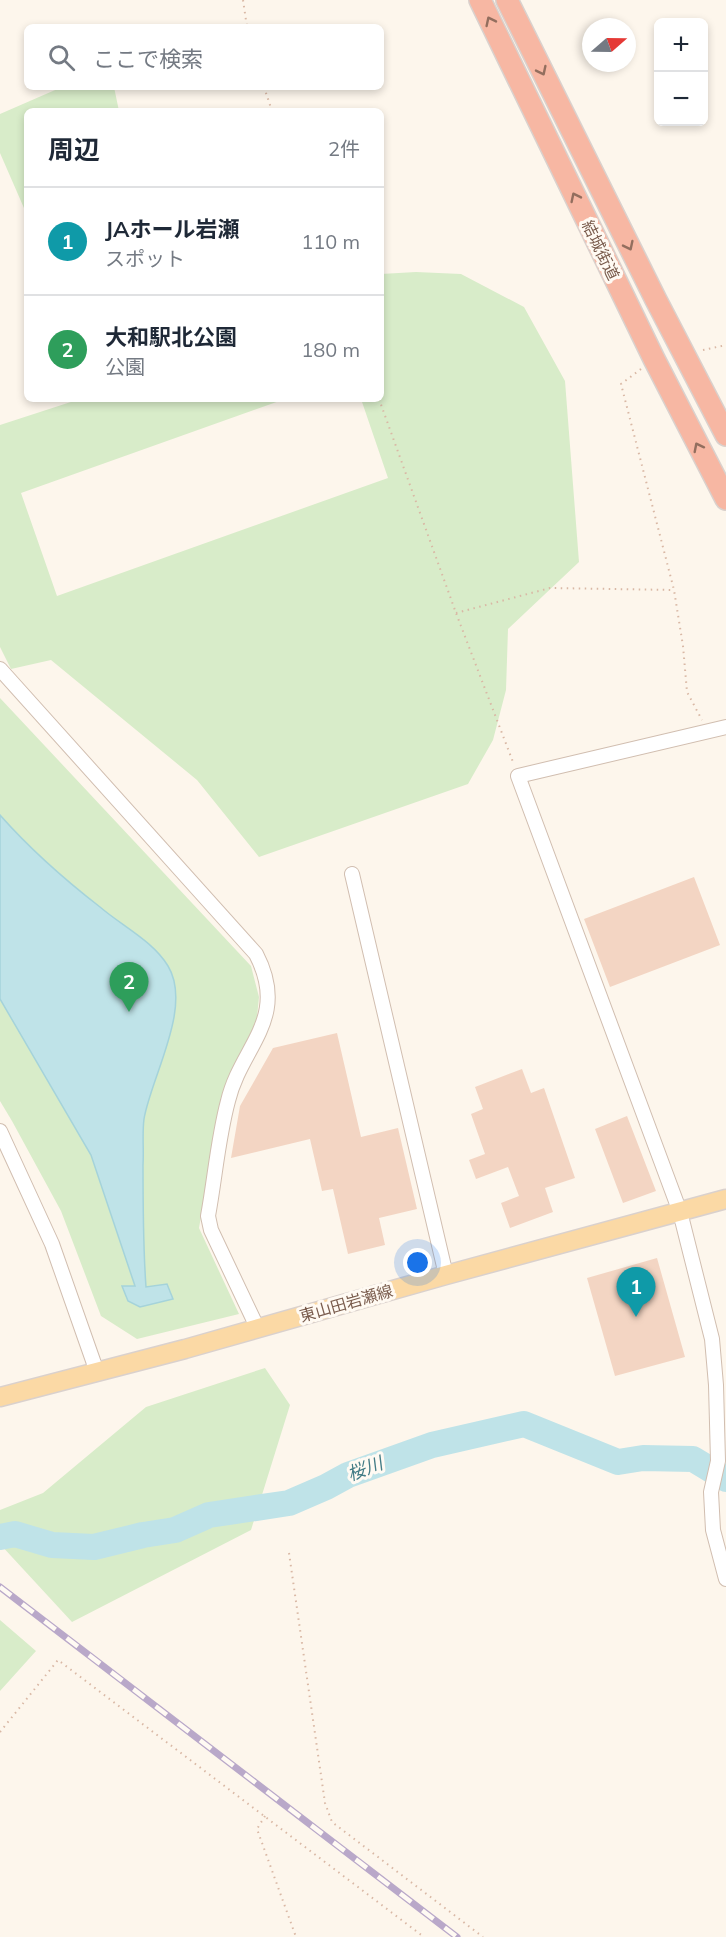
<!DOCTYPE html>
<html lang="ja">
<head>
<meta charset="utf-8">
<style>
  :root { --surface:#fff; --page:#f6f6f7; --text:#1f2937; --muted:#747a83; --line:#e0e1e3; --accent:#d93025 }
  body { margin:0; font-family:Mulish,"Noto Sans JP",sans-serif; background:var(--page); color:var(--text) }
  .controls { position:absolute; right:18px; top:18px; display:grid; overflow:hidden; border-radius:9px; box-shadow:0 3px 9px #0003 }
  .controls button { width:54px; height:54px; display:grid; place-items:center; padding:0; border:0; border-bottom:2px solid var(--line); background:var(--surface); color:var(--text); font:30px sans-serif }
  .compass { position:absolute; left:582px; top:18px; width:54px; height:54px; border-radius:50%; background:var(--surface); box-shadow:0 3px 9px #0003; rotate:70deg }
  .you { position:absolute; left:418px; top:1263px; width:21px; height:21px; margin:-15px; border:4px solid #fff; border-radius:50%; background:#1a73e8; box-shadow:0 0 0 9px #1a73e833 }
  .badge { display:grid; place-items:center; width:39px; height:39px; border-radius:50%; background:var(--accent); color:#fff; font-size:20px; font-weight:700 }
  .pin { position:absolute; translate:-50% -50px; filter:drop-shadow(0 2px 3px #0008) }
  .pin::after { content:''; position:absolute; top:32px; width:21px; height:18px; background:inherit; clip-path:polygon(0 0,100% 0,50% 100%) }
  .list { margin:0; padding:0; list-style:none }
  h2 { display:flex; justify-content:space-between; align-items:center; height:78px; margin:0; padding:0 24px; font-size:26px }
  h2 small { font-size:20px; font-weight:400; color:var(--muted) }
  .list li { display:grid; grid-template-columns:39px 1fr auto; gap:18px; align-items:center; box-sizing:border-box; height:108px; padding:0 24px; border-top:2px solid var(--line) }
  .list b { display:block; font-size:22px; white-space:nowrap }
  .list p { margin:0; font-size:20px; white-space:nowrap; color:var(--muted) }
  .list em { font-size:20px; font-style:normal; color:var(--muted) }
  .icon { flex:none; width:33px; height:33px; fill:none; stroke:currentColor; stroke-width:2; stroke-linecap:round; stroke-linejoin:round }
  .map { position:relative; flex:none; width:726px; height:1937px; overflow:hidden }
  .search { position:absolute; background:var(--surface); box-shadow:0 3px 9px #0003; left:24px; top:24px; width:360px; height:66px; display:flex; align-items:center; gap:15px; box-sizing:border-box; padding:0 21px; border-radius:9px; color:var(--muted); font-size:22px }
  .panel { position:absolute; background:var(--surface); box-shadow:0 3px 9px #0003; left:24px; top:108px; width:360px; height:294px; border-radius:9px }
  .map>svg:first-child { display:block }
  .green { fill:#d8ecc9 }
  .water { fill:#bfe3e8; stroke:#a5d3da; stroke-width:1.5 }
  .lines { fill:none; stroke-linecap:round; stroke-linejoin:round }
  .river { stroke:#bfe3e8; stroke-width:26 }
  .building { fill:#f3d5c3 }
  .minor-casing { stroke:#d1beb0; stroke-width:16 }
  .major-casing { stroke:#dad1cd; stroke-width:21 }
  .highway-casing { stroke:#dad1cd; stroke-width:24 }
  .path { stroke:#d9b8a5; stroke-width:2; stroke-dasharray:1.5 4.5; stroke-linecap:butt }
  .minor { stroke:#fff; stroke-width:14 }
  .major { stroke:#fbd9a5; stroke-width:18 }
  .highway { stroke:#f7b7a3; stroke-width:21 }
  .rail-casing { stroke:#b9a8c9; stroke-width:7 }
  .rail { stroke:#fffaf3; stroke-width:4.5; stroke-dasharray:14; stroke-linecap:butt }
  .oneway { stroke:#936e5e }
  .labels { text-anchor:middle; stroke-width:6; stroke-linejoin:round; paint-order:stroke }
  .street-label { font-size:16px; fill:#7a5c4d; stroke:#fffaf3 }
  .water-label { font-size:18px; font-style:italic; fill:#437c86; stroke:#fffaf3 }
</style>
</head>
<body>
<div class="map">
<svg width="726" height="1937" viewBox="0 0 726 1937">
  <rect width="100%" height="100%" fill="#fdf6ec"/>
  <path class="green" d="M62,87H114L119,111H27V215L0,153V114Z
    M416,272L461,274L524,307L565,381L579,562L508,629L506,690L493,740L468,784L259,857L197,780L51,660L11,669L0,647V425L80,399H285L21,493L57,596L388,478L361,399H381V274Z
    M0,698L251,966L259,997L256,1027L235,1066L222,1095L199,1228L239,1314L137,1339L101,1316L61,1211L12,1121L0,1101Z
    M265,1368L290,1405L251,1530L72,1622L0,1544V1510L43,1493L146,1407Z
    M0,1620L36,1651L0,1691Z"/>
  <path class="water" d="M0,815C30,849 64,879 100,907C122,926 153,941 168,966C193,1007 151,1077 144,1119C142,1134 144,1150 143,1165C143,1206 143,1246 146,1287L167,1284L173,1299L140,1307L128,1301L122,1286H135L91,1155L0,999Z
    M16,1530L53,1540L93,1542L94,1552L52,1550L14,1540L0,1542V1531Z"/>
  <g class="lines">
    <path class="river" d="M0,1537L15,1534L52,1545L94,1547L143,1535L175,1530L209,1515L289,1503L326,1487L348,1475L432,1445L524,1424L618,1462L643,1458L693,1459L726,1479"/>
  </g>
  <path class="building" d="M694,877L720,945L610,987L584,919Z
    M337,1033L361,1137L398,1128L417,1209L379,1218L385,1245L348,1254L333,1189L322,1191L310,1139L231,1158L240,1106L273,1048Z
    M522,1069L531,1093L544,1088L575,1178L545,1188L553,1212L510,1228L501,1203L519,1196L508,1167L476,1179L469,1160L485,1154L471,1114L483,1109L475,1087Z
    M627,1116L656,1191L623,1203L595,1129Z
    M657,1258L685,1357L615,1376L587,1278Z"/>
  <g class="lines">
    <defs>
      <path id="minor" d="M0,669L256,954C290,1019 241,1046 228,1101C218,1138 215,1178 208,1216L211,1230L257,1327
        M726,727L518,776L680,1212L712,1339L716,1385L718,1461L711,1492L713,1530L726,1579
        M352,874L446,1275
        M0,1131L52,1244L97,1372"/>
      <path id="major" d="M0,1397L185,1349L446,1275L726,1199"/>
      <path id="highway" d="M480,0L654,359L726,499
        M507,0L656,300L726,435"/>
    </defs>
    <use href="#minor" class="minor-casing"/>
    <use href="#major" class="major-casing"/>
    <use href="#highway" class="highway-casing"/>
    <path class="path" d="M243,0L247,27
      M264,87L272,111
      M703,350L726,345
      M641,369L621,384L674,590L683,646L687,692L702,720
      M379,399L456,613L513,762
      M456,613L550,588L674,590
      M289,1553L325,1803L332,1822L483,1937
      M0,1732L58,1660L424,1937
      M265,1816L257,1829L296,1937"/>
    <use href="#minor" class="minor"/>
    <use href="#major" class="major"/>
    <use href="#highway" class="highway"/>
    <defs>
      <path id="rail" d="M0,1587L457,1937"/>
    </defs>
    <use href="#rail" class="rail-casing"/>
    <use href="#rail" class="rail"/>
  </g>
  <defs><path id="oneway-chevron" d="M-2-3.5L2.5 0L-2 3.5" fill="none" stroke-width="1.6" stroke-linecap="round" stroke-linejoin="round" transform="scale(1.5)"/></defs>
  <g class="oneway">
    <use href="#oneway-chevron" transform="translate(490 21) rotate(-116)"/>
    <use href="#oneway-chevron" transform="translate(542 71) rotate(64)"/>
    <use href="#oneway-chevron" transform="translate(575 197) rotate(-116)"/>
    <use href="#oneway-chevron" transform="translate(629 246) rotate(64)"/>
    <use href="#oneway-chevron" transform="translate(698 447) rotate(-117)"/>
  </g>
  <g class="labels">
    <g class="street-label">
      <text transform="translate(601 250) rotate(64)" y="6">結城街道</text>
      <text transform="translate(346 1303) rotate(-16)" y="6">東山田岩瀬線</text>
    </g>
    <g class="water-label">
      <text transform="translate(365 1469) rotate(-21)" y="6">桜川</text>
    </g>
  </g>
</svg>
<div class="controls">
<button>+</button>
<button>−</button>
</div>
<svg class="compass" viewBox="-18 -18 36 36"><path d="M0-13l5 13h-10z" fill="#e53935"/><path d="M0 13l5-13h-10z" fill="#747a83"/></svg>
<div class="you"></div>
<div class="pin badge" style="left:636px;top:1317px;background:#0f9aa8">1</div>
<div class="pin badge" style="left:129px;top:1012px;background:#2e9e5b">2</div>
<div class="search"><svg class="icon" aria-label="search" viewBox="0 0 24 24"><circle cx="10" cy="10" r="6"/><path d="M15 15l6 6"/></svg>ここで検索</div>
<section class="panel">
<h2>周辺<small>2件</small></h2>
<ul class="list">
<li><span class="badge" style="background:#0f9aa8">1</span><div><b>JAホール岩瀬</b><p>スポット</p></div><em>110 m</em></li>
<li><span class="badge" style="background:#2e9e5b">2</span><div><b>大和駅北公園</b><p>公園</p></div><em>180 m</em></li>
</ul>
</section>
</div>
</body>
</html>
